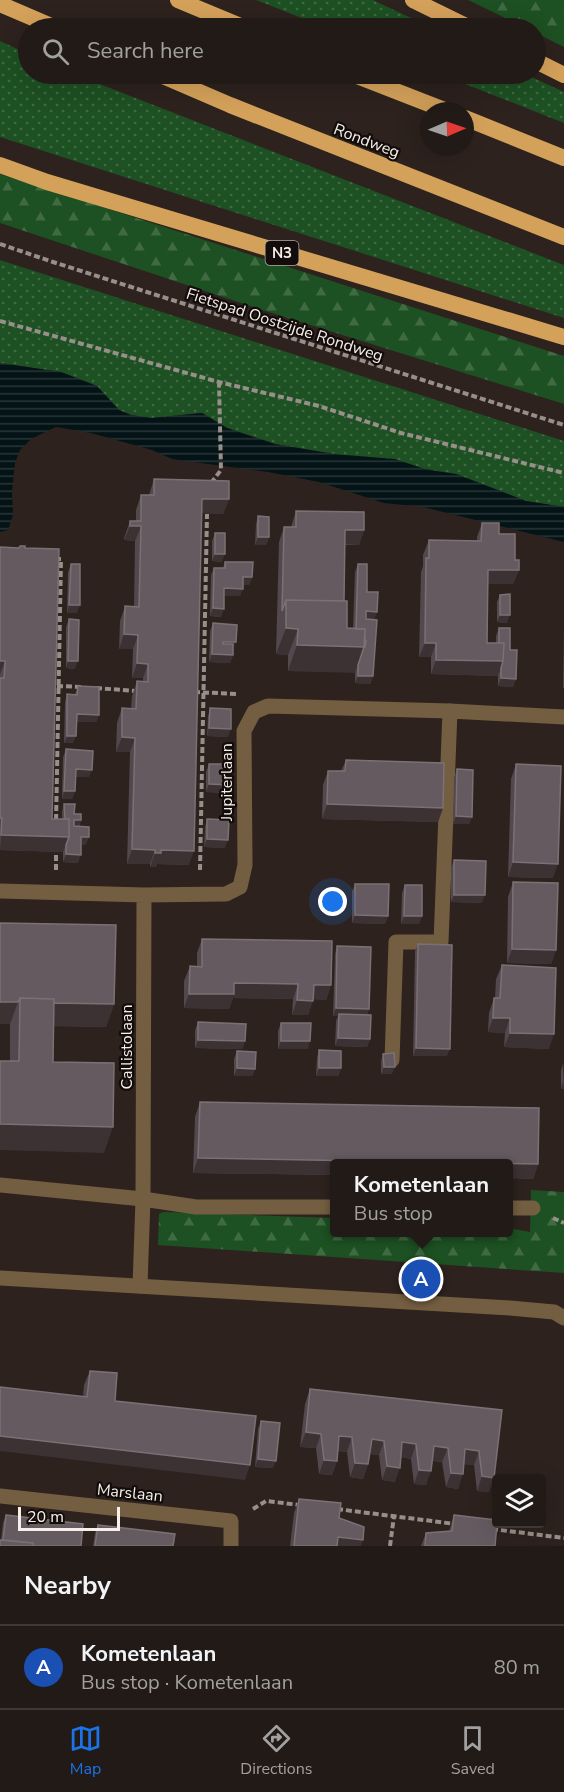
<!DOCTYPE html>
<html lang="en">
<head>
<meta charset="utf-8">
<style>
  :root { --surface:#221a16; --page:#2a231f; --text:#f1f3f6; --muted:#a2a1a1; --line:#3f3835; --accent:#1a73e8 }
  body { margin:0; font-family:"Nunito Sans",sans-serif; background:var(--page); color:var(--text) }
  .controls { position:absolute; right:18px; bottom:18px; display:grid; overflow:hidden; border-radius:6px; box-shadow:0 6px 24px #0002 }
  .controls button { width:54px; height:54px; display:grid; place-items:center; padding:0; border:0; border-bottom:2px solid var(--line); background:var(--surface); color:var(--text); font:30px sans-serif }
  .compass { position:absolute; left:420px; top:102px; width:54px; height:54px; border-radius:50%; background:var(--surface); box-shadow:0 6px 24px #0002; rotate:88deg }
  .scale { position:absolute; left:18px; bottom:15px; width:102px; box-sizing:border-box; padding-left:6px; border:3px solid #f7efeb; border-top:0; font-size:16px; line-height:21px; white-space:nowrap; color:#f7efeb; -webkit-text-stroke:4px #120d0a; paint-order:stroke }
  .you { position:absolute; left:333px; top:902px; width:21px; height:21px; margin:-15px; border:4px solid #fff; border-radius:50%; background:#1a73e8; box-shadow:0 0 0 9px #1a73e833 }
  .badge { display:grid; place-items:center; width:39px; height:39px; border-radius:50%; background:var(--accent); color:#fff; font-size:20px; font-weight:700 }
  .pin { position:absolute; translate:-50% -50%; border:3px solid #fff; box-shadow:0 2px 6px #0006 }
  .popup { position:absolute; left:330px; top:1159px; width:183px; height:78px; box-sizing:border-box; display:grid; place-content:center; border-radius:6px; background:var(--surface); filter:drop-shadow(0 2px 4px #0005); font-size:20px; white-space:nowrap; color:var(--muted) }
  .popup b { font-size:22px; color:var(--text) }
  .popup::after { content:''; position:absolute; left:50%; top:100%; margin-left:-12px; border:12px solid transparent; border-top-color:var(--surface) }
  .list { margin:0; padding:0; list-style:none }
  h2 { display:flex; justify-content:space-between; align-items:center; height:78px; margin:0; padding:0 24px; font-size:26px }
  h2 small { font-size:20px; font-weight:400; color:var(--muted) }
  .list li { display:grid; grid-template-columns:39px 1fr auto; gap:18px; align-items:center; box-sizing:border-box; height:84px; padding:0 24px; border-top:2px solid var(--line) }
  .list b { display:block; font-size:22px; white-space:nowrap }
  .list p { margin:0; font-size:20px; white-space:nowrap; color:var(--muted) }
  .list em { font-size:20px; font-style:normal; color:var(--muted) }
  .icon { flex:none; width:33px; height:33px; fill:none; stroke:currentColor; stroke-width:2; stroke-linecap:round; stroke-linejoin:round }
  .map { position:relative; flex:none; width:564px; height:1546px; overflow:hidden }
  .search { position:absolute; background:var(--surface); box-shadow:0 6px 24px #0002; left:18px; right:18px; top:18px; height:66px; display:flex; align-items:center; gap:15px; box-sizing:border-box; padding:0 21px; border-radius:33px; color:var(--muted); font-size:22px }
  .sheet { height:162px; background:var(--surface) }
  nav { display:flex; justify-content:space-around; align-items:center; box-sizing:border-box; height:84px; border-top:2px solid var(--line); background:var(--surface); font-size:16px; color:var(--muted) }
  nav a { display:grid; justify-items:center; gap:3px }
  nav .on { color:var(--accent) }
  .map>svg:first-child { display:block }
  .grass { fill:url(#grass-dots) }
  .forest { fill:url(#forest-firs) }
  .water { fill:url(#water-rules) }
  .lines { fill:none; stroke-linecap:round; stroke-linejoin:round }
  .path { stroke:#988f8a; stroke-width:4; stroke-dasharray:6 3; stroke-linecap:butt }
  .service { stroke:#745e41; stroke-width:15 }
  .minor { stroke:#745e41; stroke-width:15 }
  .tertiary { stroke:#745e41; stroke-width:15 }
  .trunk { stroke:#d4a15a; stroke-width:16 }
  .wall { fill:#52484e }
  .shaded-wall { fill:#3c3133 }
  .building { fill:#645a5f; stroke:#7b7175; stroke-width:1.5 }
  .labels { text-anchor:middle; stroke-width:4.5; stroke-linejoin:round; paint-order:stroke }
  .shield { fill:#120d0a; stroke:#b2aba8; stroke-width:1.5 }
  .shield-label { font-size:15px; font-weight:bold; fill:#f7efeb }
  .street-label { font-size:16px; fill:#f7efeb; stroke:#120d0a }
</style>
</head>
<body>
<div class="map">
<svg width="564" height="1546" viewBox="0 0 564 1546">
  <defs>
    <pattern id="grass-dots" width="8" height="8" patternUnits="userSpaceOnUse" patternTransform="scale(1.5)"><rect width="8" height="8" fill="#1d5022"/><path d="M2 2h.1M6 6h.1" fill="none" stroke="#3f6a42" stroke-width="1.8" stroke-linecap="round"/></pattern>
    <pattern id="forest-firs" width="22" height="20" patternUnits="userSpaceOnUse" patternTransform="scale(1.5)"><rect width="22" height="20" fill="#1d5022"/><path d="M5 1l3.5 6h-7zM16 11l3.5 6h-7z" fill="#3f6a42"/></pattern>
    <pattern id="water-rules" width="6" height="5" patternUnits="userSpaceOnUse" patternTransform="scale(1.5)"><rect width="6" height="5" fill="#041316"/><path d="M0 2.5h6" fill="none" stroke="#293638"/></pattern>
  </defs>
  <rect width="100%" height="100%" fill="#2d221d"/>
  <path class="grass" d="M256,0H373L432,28H327Z
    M0,41L28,54V74H74L564,265V318L0,137Z
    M440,74H525L564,92V123Z
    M0,260L564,441V507L526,501L456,474L275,444L227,428L202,413L151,418L131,415L119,410L97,386L61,372L0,363Z"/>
  <path class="forest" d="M468,0H564V47L536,33V28H526Z
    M0,174L564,356V404L259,309L0,223Z
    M531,1190L564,1192V1273L158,1245L159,1214L163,1212L334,1218V1232H508V1228L530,1232Z"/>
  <path class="water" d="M0,363L61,372L97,386L119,410L131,415L151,418L202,413L227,428L275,444L333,454L395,459L428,470L456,474L526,501L564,507V542L423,507L384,503L319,482L268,472L172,459L152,450L91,433L56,427L31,439L20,450L15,463L12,492L13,515L8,530L0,532Z"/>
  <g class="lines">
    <path class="path" d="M0,244L53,262L564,425
      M0,321L219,382L319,406L401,433L564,473
      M211,483L221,470L219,382
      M55,559H61L56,824
      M57,686L82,687
      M96,688L136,691
      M194,692L238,694
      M56,870V852
      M200,870L207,514
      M553,1218L564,1223
      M253,1509L266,1501L300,1505
      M337,1509L455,1524
      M492,1529L564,1538
      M390,1546L394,1516"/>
    <path class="service" d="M392,1060L396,942H441L450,711
      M0,1185L143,1199"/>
    <path class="minor" d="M0,891L144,895L226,894L240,887L245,865L244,731L254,712L268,706L450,711L564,717
      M143,1199L196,1207H334
      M508,1208H533
      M140,1286L143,1199L144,895
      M0,1496L231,1521V1546"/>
    <path class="tertiary" d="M0,1278L510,1308L554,1312L564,1318"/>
    <path class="trunk" d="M178,0L245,28
      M413,0L470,28
      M0,4L56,28
      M536,61L564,75
      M158,74L230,105L564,237
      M352,74L447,111
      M465,118L564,158
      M0,165L47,182L564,337"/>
  </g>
  <path class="wall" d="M154,479L229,499L223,514L202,513L189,865L157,864L156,867H150V864H127L130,752H116L117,723L122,708L131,709L132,696L137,681H143V678H132L133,649H119L120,621L125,606L134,607L135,541L124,540V538L130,521H136V510L141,495H149Z
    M296,511L364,530L359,545H345L344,601L347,628H353L355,572L358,564L367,592L377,612L374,619L373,676L370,684L355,683V672L288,671V655L276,654L279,542L284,527H291Z
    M258,516L269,537L266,545H255L256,524Z
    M482,523L499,534L515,560L519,570L513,584H488L487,643H496V636L499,628L510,650L516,679L513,687L498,686V676L431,674V657H419L421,572L423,566V555L429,540L477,541V537Z
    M215,533L222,562L212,561V541Z
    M0,547L52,819H62V812L64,804L81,820L79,827L86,845H81L78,863L63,862V852L0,850Z
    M225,562L252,577L249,585H243L240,596H224L221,617L210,616L211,575L214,568H223Z
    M71,564L77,613H67L68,572Z
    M500,595L507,623L497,622V602Z
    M69,619L75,669L66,668V627Z
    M213,623L233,650V655L230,663L209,662L210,631Z
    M564,631V688H563Z
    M78,686L99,715L96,722H77L73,743H64L65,702L67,694H75Z
    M210,708L228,737L207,736L208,716Z
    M66,749L89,777H76L75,791L72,799H62L63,757Z
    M346,760L443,808L438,822L322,819L323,785L328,771H341Z
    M209,764L226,793L206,792V772Z
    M516,764L553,878L508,877L511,779Z
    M457,769L472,817L469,824H453L454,777Z
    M207,819L225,848L204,847L205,827Z
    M454,860L482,903L451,902V868Z
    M513,882L556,950L551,964L507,963L508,897Z
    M355,884L388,916L385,924L352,923V891Z
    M405,885L422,916L419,924H401L402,893Z
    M0,923L114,1004L106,1027L53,1026V1062L104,1153L10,1061V1025Z
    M202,939L331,985L326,1000L313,999L308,1015H292L293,999L233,998L229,1009L184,1008V981L190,966L197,967V953Z
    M418,944L447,1056H413L415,951Z
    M337,946L369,1009L367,1015L370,1039L367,1047L335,1046L336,1021L338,1016H333L335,954Z
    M502,965L549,1049L504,1047L505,1033L488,1032L489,1013L494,998H495L496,979Z
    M198,1022L243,1049L195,1048V1030Z
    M281,1023L308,1049H278V1031Z
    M319,1050L341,1068L338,1076H316L317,1058Z
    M237,1051L255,1069L252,1076H234V1059Z
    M383,1054L392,1074H381V1061Z
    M563,1063L564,1089H561V1071Z
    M200,1102L539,1108L538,1164L533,1179L508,1178V1164H334V1175L193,1173L195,1117Z
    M90,1371L115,1401L245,1480L83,1397L84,1385Z
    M310,1389L502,1410L489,1492L477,1491L474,1465L464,1464L458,1489L446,1487L442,1462L433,1461L426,1485L414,1484L411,1459L401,1457L395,1482L382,1480L379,1455L370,1454L368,1464L363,1479L350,1477L347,1452L338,1451L337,1461L332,1475L319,1474L316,1448L300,1447L305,1404Z
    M261,1421L273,1468L255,1467L258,1429Z
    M299,1499L339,1518L361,1546H290L294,1513Z
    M6,1515L81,1546L1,1540L3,1523Z
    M454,1515L495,1546H421L426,1533L449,1531Z
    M98,1525L173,1546H93L95,1533Z"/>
  <path class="shaded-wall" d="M202,499H229L223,514L197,513Z
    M130,526H141L135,541L124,540Z
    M345,530H364L359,545L340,544Z
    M258,537H269L266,545H255Z
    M215,554H225L222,562L212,561Z
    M488,570H519L513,584H483Z
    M243,577H252L249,585H240Z
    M224,588L243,589L240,596H221Z
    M69,605H80L77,613H67Z
    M213,608L224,609L221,617L210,616Z
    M366,611L377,612L374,619H363Z
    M500,615H510L507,623L497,622Z
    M286,628L298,629L288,655L276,654Z
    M124,634L138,635L133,649H119Z
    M366,641L364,647L355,673L288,671L297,645Z
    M223,642H236L233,650H220Z
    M425,643H436L431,657H419Z
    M212,654L233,655L230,663L209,662Z
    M436,660L503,661L498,676L431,674Z
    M0,661H5L0,674Z
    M68,661H78L75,669L66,668Z
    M137,663L148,664L143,678H132Z
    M358,676H373L370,684L355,683Z
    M501,678L516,679L513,687L498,686Z
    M77,714L99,715L96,722H74Z
    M209,728L231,729L228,737L207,736Z
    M67,736H76L73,743H64Z
    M122,737L135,738L130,752H116Z
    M76,769L92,770L89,777H73Z
    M209,784L229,785L226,793L206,792Z
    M64,791H75L72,799H62Z
    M327,804L443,808L438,822L322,819Z
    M456,816L472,817L469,824H453Z
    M74,820H81L78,828H71Z
    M1,835L69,837L63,852L0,850Z
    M81,837H89L86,845H79Z
    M207,839L228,840L225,848L204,847Z
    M132,849L155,850L150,864H127Z
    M161,850L194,851L189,865L157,864L156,867H150L155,853Z
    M66,854L81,855L78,863L63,862Z
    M513,862L558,864L553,878L508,877Z
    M454,895H485L482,903L451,902Z
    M355,915L388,916L385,924L352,923Z
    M404,916H422L419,924H401Z
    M512,949L556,950L551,964L507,963Z
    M234,983L298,984L293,999L233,998L229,1009L184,1008L189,994Z
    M314,985H331L326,1000L309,999Z
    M297,1000L313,1001L308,1015H292Z
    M0,1002H18L10,1024H0Z
    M20,1002L114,1004L106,1027L19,1025Z
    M336,1008L369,1009L366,1017L339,1014L338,1016H333Z
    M493,1018H510L505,1033L488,1032Z
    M510,1033L554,1034L549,1049L504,1047Z
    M338,1038L370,1039L367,1047L335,1046Z
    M198,1040L245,1041L243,1049L195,1048Z
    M281,1041H310L308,1049H278Z
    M416,1048L450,1049L447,1056H413Z
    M384,1067H395L392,1074H381Z
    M237,1068L255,1069L252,1076H234Z
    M319,1068H341L338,1076H316Z
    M563,1081L564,1089H561Z
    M0,1124L113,1127L104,1153L0,1150Z
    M198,1158L491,1164H334V1175L193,1173Z
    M508,1164H538L533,1179L508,1178Z
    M306,1432L321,1434L316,1448L300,1447Z
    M0,1436L250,1465L245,1480L0,1451Z
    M339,1436L352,1437L347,1452L334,1450Z
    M372,1439L384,1441L379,1455L366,1454Z
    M402,1442L416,1444L411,1459L397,1457Z
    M434,1446L448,1448L442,1462L429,1460Z
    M465,1449L479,1451L474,1465L460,1464Z
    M258,1459L276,1461L273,1468L255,1467Z
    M324,1460L337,1461L332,1475L319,1474Z
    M355,1463L368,1464L363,1479L350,1477Z
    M387,1466L400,1468L395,1482L382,1480Z
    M419,1470L431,1471L426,1485L414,1484Z
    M451,1473L463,1474L458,1489L446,1487Z
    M482,1476L494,1478L489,1492L477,1491Z
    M338,1537L363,1540L361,1546H335Z"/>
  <path class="building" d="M154,479L229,481V499H202L194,851L161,850V853H155V850L132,849L135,738L122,737V708L136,709L137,681L148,682V664L137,663L138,635L124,634L125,606L139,607L141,526H130V521H141V495H154Z
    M296,511L364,512V530H345L344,601L286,600L282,611L284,527H296Z
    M258,516L269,517V537H258Z
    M482,523H499V534H515V560H519V570H488L487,643H504L503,661L436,660V643H425L426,558H429V540L481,541Z
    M215,533H225V554H215Z
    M20,546H25V548L59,549L52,819H69V837L1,835L2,818H0V678H4L5,664V661H0V547L19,548Z
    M225,562H253L252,577H243V589L224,588V609L213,608L214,568H225Z
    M71,564H80V605H69Z
    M358,564H367V592H378L377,612L366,611V619L377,620L373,676H358V665L364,647H365L366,641H365V629H356Z
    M510,594V615H500V595Z
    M286,600L347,601V628L365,629L364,647L297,645L298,629L286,628Z
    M69,619L79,620L78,661H68Z
    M213,623L237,625L236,642H223V644H233V655L212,654Z
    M499,628H510V650H517L516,679L501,678V668L503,661L504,643H499Z
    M78,686L99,687V715L77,714L76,736H67V694L77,695Z
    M210,708L231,709V729L209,728Z
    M66,749L93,751L92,770L76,769L75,791H64Z
    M346,760L444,763L443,808L327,804L328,771H345Z
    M209,764H230L229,785L209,784Z
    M516,764L561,766L558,864L513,862Z
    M457,769L473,770L472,817L456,816Z
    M64,804H75L74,814H81V820H74V826L89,827V837H81V855L66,854V845L69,837V819H65Z
    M207,819L229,820L228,840L207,839Z
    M454,860L486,861L485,895H454Z
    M513,882L558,883L556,950L512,949Z
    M355,884H389L388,916L355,915Z
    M405,885H422V916H404Z
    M0,923L116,925L114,1004L54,1003V999L20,998L18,1002H0Z
    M202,939L332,941L331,985H314L313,1001L297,1000L298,984L234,983V994H189L190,966L202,967Z
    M418,944L452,945L450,1049L416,1048Z
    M337,946L371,947L369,1009L336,1008Z
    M502,965L556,968L554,1034L510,1033V1018H493L494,998H500Z
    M20,998L54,999L53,1062L114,1063L113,1127L0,1124V1061H19Z
    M339,1014L371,1015L370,1039L338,1038Z
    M198,1022L246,1024L245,1041L198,1040Z
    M281,1023H311L310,1041H281Z
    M319,1050L341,1051V1068H319Z
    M237,1051L256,1052L255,1069L237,1068Z
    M394,1053L395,1067H384L383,1054Z
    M200,1102L539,1108L538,1164L198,1158Z
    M90,1371L117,1373L115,1401L256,1416L250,1465L0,1436V1387L87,1397Z
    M310,1389L502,1410L494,1478L482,1476L479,1451L465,1449L463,1474L451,1473L448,1448L434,1446L431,1471L419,1470L416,1444L402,1442L400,1468L387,1466L384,1441L372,1439L368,1464L355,1463L352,1437L339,1436L337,1461L324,1460L321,1434L306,1432Z
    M261,1421L280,1423L276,1461L258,1459Z
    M299,1499L341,1503L339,1518L364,1527L363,1540L338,1537L337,1546H294Z
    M6,1515L83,1524L81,1546H33V1543L3,1540Z
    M454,1515L496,1520L497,1524L495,1546H425L426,1533L452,1531Z
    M98,1525L175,1534L173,1546H95Z
    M0,1540L33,1543V1546H0Z"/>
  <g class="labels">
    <rect class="shield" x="265.5" y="241" width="33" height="24" rx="4.5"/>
    <g class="shield-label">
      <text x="282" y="258">N3</text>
    </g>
    <g class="street-label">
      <text transform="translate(367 140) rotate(21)" y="6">Rondweg</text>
      <text transform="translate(285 324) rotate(18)" y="6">Fietspad Oostzijde Rondweg</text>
      <text transform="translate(226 782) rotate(-90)" y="6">Jupiterlaan</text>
      <text transform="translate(126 1047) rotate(-90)" y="6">Callistolaan</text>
      <text transform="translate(130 1492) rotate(6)" y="6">Marslaan</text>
    </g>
  </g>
</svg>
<div class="controls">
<button><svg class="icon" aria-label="layers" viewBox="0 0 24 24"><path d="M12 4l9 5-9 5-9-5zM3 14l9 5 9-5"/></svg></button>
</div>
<svg class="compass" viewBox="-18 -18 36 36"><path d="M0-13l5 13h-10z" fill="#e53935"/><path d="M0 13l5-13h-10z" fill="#a2a1a1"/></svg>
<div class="scale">20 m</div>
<div class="you"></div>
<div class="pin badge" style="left:421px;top:1279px;background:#1a4fb4">A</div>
<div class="popup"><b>Kometenlaan</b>Bus stop</div>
<div class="search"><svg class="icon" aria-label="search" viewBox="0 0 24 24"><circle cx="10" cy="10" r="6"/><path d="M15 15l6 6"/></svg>Search here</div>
</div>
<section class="sheet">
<h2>Nearby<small></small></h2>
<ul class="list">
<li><span class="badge" style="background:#1a4fb4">A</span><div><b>Kometenlaan</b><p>Bus stop · Kometenlaan</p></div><em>80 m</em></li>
</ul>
</section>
<nav>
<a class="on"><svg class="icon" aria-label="map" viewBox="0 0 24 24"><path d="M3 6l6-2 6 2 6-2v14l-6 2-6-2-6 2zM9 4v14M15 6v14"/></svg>Map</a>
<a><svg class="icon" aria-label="directions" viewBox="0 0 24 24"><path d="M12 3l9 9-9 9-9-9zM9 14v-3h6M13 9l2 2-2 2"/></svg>Directions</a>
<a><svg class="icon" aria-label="saved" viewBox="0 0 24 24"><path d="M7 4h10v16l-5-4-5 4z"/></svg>Saved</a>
</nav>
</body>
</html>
